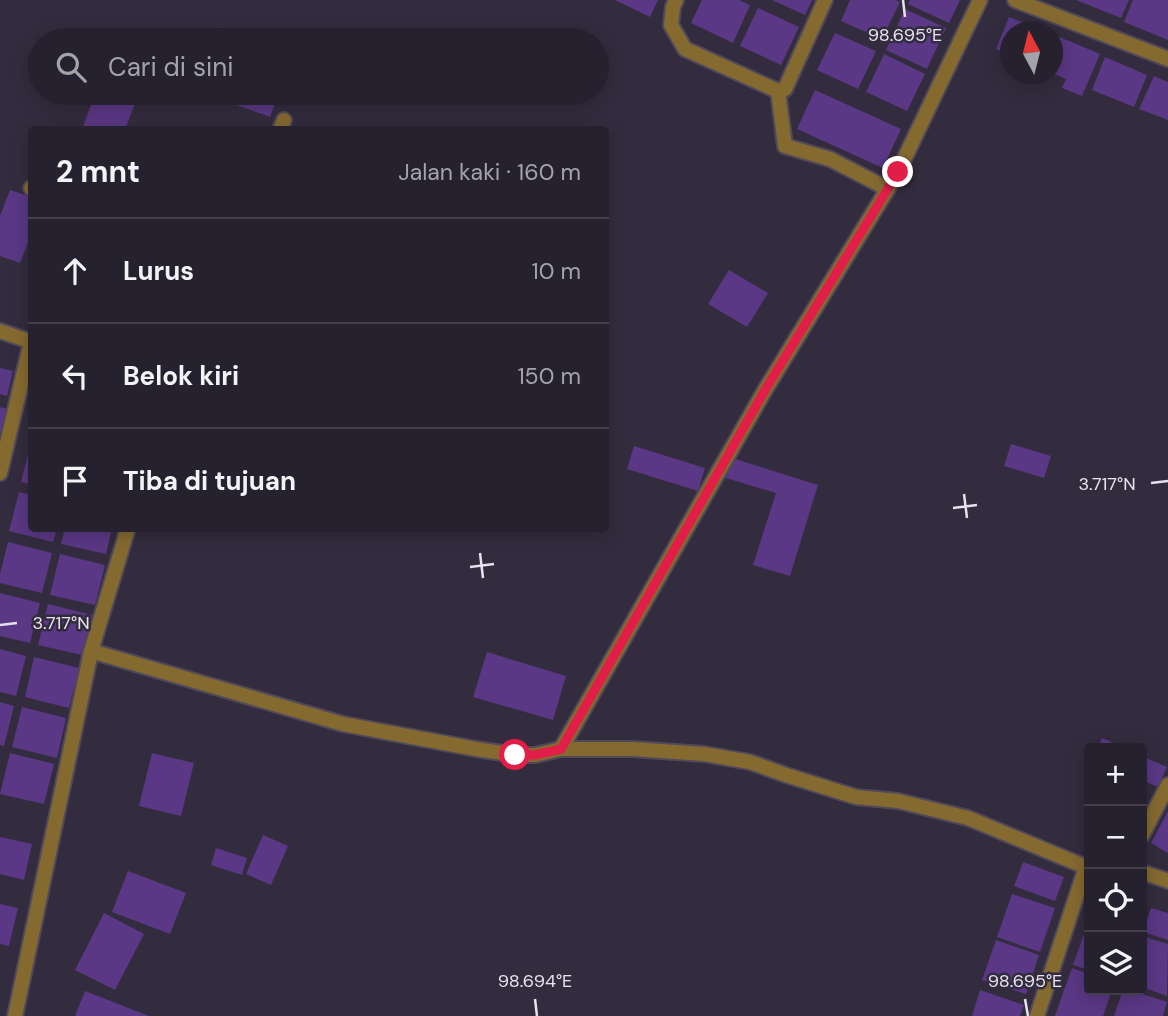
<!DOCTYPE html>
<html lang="id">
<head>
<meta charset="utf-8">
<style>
  :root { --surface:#26212e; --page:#2e2936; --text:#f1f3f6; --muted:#a4a3aa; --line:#423e4a }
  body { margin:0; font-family:"DM Sans",sans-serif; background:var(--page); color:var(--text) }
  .controls { position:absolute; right:21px; bottom:21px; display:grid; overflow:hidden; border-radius:7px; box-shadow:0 4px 18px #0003 }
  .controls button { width:63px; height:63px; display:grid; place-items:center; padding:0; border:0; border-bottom:2px solid var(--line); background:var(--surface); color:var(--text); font:35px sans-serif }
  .compass { position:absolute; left:1000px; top:21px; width:63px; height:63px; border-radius:50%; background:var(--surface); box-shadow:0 4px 18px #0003; rotate:353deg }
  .stop { position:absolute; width:21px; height:21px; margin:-16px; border:5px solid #e11d48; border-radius:50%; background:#fff }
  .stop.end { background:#e11d48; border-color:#fff; box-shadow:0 2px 7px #0008 }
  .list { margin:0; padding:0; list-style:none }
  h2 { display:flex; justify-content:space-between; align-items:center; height:91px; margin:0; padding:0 28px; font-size:30px }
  h2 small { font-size:23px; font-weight:400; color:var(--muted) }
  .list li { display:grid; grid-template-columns:46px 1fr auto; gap:21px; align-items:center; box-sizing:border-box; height:105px; padding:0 28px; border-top:2px solid var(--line) }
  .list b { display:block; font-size:26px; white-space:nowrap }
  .list em { font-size:23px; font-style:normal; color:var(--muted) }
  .icon { flex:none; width:38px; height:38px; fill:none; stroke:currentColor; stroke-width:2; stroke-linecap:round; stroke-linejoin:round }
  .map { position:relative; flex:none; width:1168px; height:1016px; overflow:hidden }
  .search { position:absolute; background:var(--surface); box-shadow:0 4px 18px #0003; left:28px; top:28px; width:581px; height:77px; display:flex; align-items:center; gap:18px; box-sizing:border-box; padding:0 24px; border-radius:38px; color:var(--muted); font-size:26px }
  .panel { position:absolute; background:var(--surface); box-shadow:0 4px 18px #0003; left:28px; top:126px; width:581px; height:406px; border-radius:7px }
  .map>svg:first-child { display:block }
  .building { fill:#5a3885 }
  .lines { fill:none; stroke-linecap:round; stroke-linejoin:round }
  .lane-casing { stroke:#50495a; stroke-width:18 }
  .street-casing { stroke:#50495a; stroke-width:18 }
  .lane { stroke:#856a30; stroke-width:14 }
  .street { stroke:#856a30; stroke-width:14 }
  .route { stroke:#e11d48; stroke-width:9 }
  .ticks { fill:none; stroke:#e6e2ee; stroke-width:2.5 }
  .ticks-label { font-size:18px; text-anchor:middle; fill:#e6e2ee; stroke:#332c3e; stroke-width:5; stroke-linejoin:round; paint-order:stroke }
</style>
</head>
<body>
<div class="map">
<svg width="1168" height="1016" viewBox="0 0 1168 1016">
  <rect width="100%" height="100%" fill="#332c3e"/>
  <path class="building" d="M615,0H658L650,17Z
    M702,0H739L750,5L733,43L691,23Z
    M772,0H812L805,15Z
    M850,0H895L900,2L882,39L841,21Z
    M910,0H960L949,23L908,4Z
    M1076,0H1129L1121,18Z
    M1133,0H1168V40L1124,22Z
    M758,8L799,27L781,65L740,46Z
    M905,9L946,28L927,69L886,50Z
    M1009,17L1045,31V32H1010V55L996,49Z
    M223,27L247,35L245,40H218Z
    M835,33L876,51L858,89L817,70Z
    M1057,36L1100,54L1082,96L1062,88L1066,79L1052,73V49Z
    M884,54L925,74L907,111L866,92Z
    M1105,57L1147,75L1134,107L1092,90Z
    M1154,76L1168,82V120L1139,109Z
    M815,90L901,129L883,168L797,129Z
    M95,93H139L125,130H82Z
    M204,93H279L270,117Z
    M10,190L32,197V233L20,263L0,256V216Z
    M729,270L768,293L747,327L708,304Z
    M0,368L13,371L7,396L0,394Z
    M0,407L8,409L1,438L0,437Z
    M31,443L32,444V484L21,482Z
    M1011,444L1051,456L1044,478L1004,466Z
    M634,446L705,468L698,491L627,469Z
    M732,458L818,485L790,576L753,565L776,493L726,478Z
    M19,492L32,495V528H57L53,542L9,531Z
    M65,528H112L106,554L61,544Z
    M8,542L52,553L42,593L0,583V574Z
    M60,554L105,565L95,605L50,595Z
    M0,593L40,603L30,643L0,636Z
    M48,604L92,615L82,655L38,645Z
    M0,649L26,656L16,696L0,692Z
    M487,652L566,676L553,720L473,697Z
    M34,657L79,668L69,708L25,697Z
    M0,702L14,706L4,746L0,745Z
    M22,707L66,718L57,758L12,747Z
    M1102,738L1125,748H1098Z
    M10,753L54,764L44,804L0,794Z
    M152,753L194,763L181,816L139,806Z
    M1142,756L1167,767L1158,787L1142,780Z
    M1168,811V853L1151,843Z
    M263,835L288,846L271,885L246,874Z
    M0,837L32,844L24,880L0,874Z
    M216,848L247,858L242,875L211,865Z
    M1023,862L1064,877L1055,901L1014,886Z
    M128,871L186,893L170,934L112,912Z
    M1012,894L1055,908L1040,952L997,937Z
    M0,904L18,908L9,946L0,944Z
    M1151,908L1168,913V940L1143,932Z
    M104,913L144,934L115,990L75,970Z
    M1089,920V970L1073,965Z
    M1142,936L1168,944L1167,996L1142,987Z
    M996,940L1039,955L1026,994L982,980Z
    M1072,968L1089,974V990H1112L1103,1016H1055Z
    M980,990L1024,1005L1020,1016H972Z
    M1123,990H1130L1167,1002L1163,1016H1114Z
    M85,991L149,1016H75Z"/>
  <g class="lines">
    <defs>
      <path id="lane" d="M1142,835L1168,785
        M1142,872L1168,881
        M1037,1016L1086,867L1089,868"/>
      <path id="street" d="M676,0L673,7L671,25L685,49L778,91
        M1015,0L1168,59
        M778,91L785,146L830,159L888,189
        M778,91L785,89L825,0
        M280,130L284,120
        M31,188L32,189
        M0,331L32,342
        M0,473L31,342
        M91,651L343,724L476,749L515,755H535L561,749H633L704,754L750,762L786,775L856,797L898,801L968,818L1086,867
        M561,749L765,390L898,172L980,0
        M15,1016L91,651L128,528"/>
    </defs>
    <use href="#lane" class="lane-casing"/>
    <use href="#street" class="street-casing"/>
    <use href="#lane" class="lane"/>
    <use href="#street" class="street"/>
  </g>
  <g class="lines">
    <path class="route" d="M515,755H535L561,749L765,390L898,172"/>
  </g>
  <path class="ticks" d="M903,0L905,17M1151,483L1168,481M964,494L967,518M953,508L977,505M480,553L483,578M470,567L494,564M0,625L17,623M535,999L537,1016M1025,999L1028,1016"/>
  <g class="ticks-label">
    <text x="905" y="41">98.695°E</text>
    <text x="1107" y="490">3.717°N</text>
    <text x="61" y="629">3.717°N</text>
    <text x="535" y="987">98.694°E</text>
    <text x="1025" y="987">98.695°E</text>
  </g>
</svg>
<div class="controls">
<button>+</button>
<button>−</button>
<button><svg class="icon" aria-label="locate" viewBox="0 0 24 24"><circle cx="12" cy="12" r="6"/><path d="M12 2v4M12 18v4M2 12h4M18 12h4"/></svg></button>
<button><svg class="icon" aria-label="layers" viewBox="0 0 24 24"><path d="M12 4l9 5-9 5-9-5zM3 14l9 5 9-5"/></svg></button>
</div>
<svg class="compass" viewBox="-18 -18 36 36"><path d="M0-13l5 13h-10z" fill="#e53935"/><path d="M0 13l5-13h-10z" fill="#a4a3aa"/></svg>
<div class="stop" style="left:515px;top:755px"></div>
<div class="stop end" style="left:898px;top:172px"></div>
<div class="search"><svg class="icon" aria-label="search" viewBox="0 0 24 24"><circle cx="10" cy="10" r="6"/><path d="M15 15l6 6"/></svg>Cari di sini</div>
<section class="panel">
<h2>2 mnt<small>Jalan kaki · 160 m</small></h2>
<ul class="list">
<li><svg class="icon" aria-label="ahead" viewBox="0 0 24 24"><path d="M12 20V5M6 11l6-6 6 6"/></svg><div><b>Lurus</b></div><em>10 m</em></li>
<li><svg class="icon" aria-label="left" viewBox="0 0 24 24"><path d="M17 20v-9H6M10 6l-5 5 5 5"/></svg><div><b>Belok kiri</b></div><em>150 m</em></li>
<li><svg class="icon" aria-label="arrive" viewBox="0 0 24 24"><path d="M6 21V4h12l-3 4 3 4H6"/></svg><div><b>Tiba di tujuan</b></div></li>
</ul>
</section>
</div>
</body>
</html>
